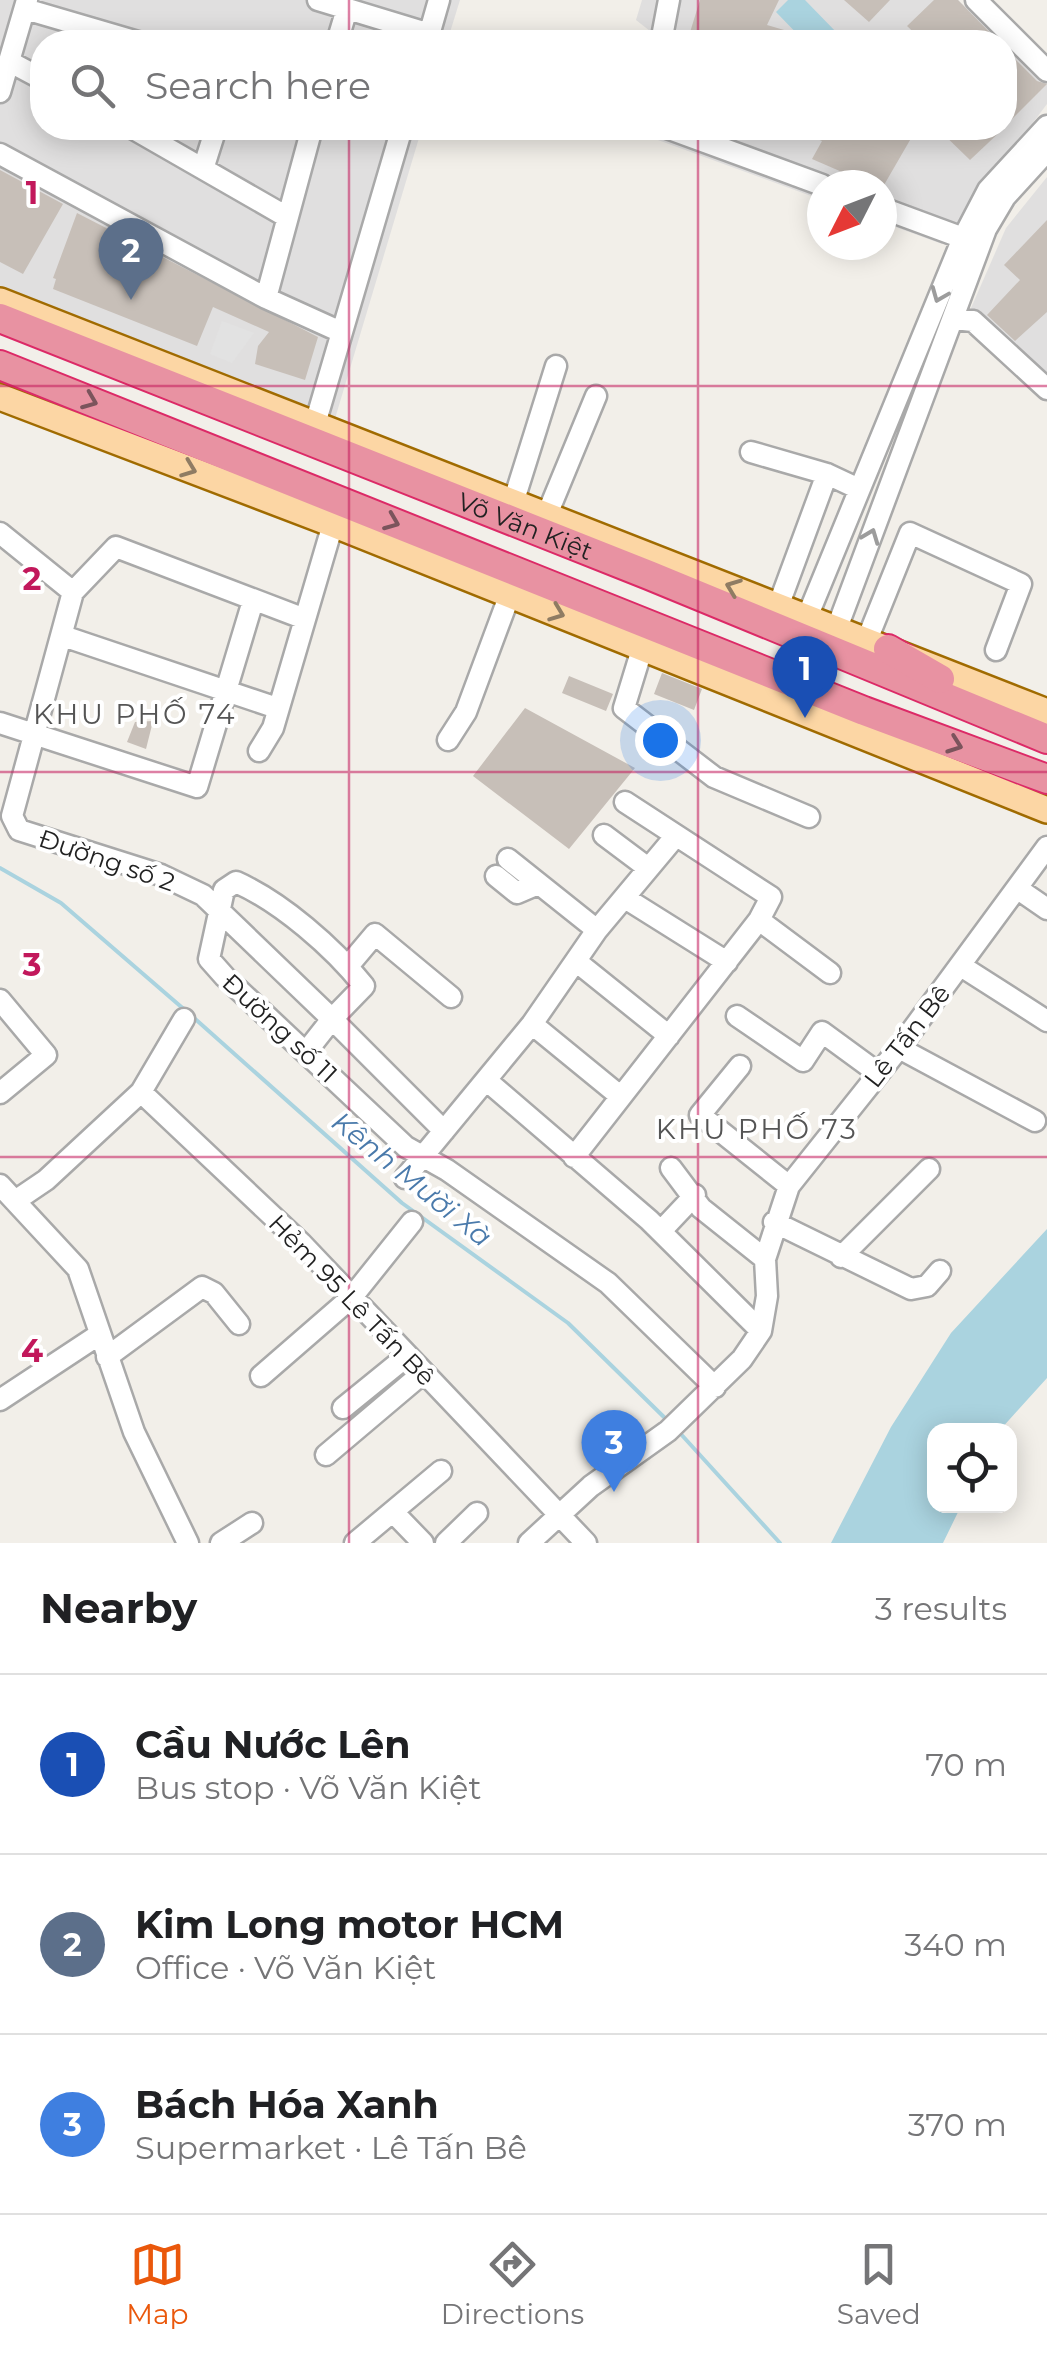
<!DOCTYPE html>
<html lang="en">
<head>
<meta charset="utf-8">
<style>
  :root { --surface:#fff; --page:#f6f6f6; --text:#202124; --muted:#757577; --line:#e0e0e0; --accent:#ea580c }
  body { margin:0; font-family:Montserrat,sans-serif; background:var(--page); color:var(--text) }
  .controls { position:absolute; right:30px; bottom:30px; display:grid; overflow:hidden; border-radius:20px; box-shadow:0 5px 25px #0003 }
  .controls button { width:90px; height:90px; display:grid; place-items:center; padding:0; border:0; border-bottom:2px solid var(--line); background:var(--surface); color:var(--text); font:50px sans-serif }
  .compass { position:absolute; left:807px; top:170px; width:90px; height:90px; border-radius:50%; background:var(--surface); box-shadow:0 5px 25px #0003; rotate:228deg }
  .you { position:absolute; left:660px; top:740px; width:35px; height:35px; margin:-25px; border:8px solid #fff; border-radius:50%; background:#1a73e8; box-shadow:0 0 0 15px #1a73e833 }
  .badge { display:grid; place-items:center; width:65px; height:65px; border-radius:50%; background:var(--accent); color:#fff; font-size:32px; font-weight:700 }
  .pin { position:absolute; translate:-50% -82px; filter:drop-shadow(0 2px 5px #0008) }
  .pin::after { content:''; position:absolute; top:52px; width:35px; height:30px; background:inherit; clip-path:polygon(0 0,100% 0,50% 100%) }
  .list { margin:0; padding:0; list-style:none }
  h2 { display:flex; justify-content:space-between; align-items:center; height:130px; margin:0; padding:0 40px; font-size:42px }
  h2 small { font-size:32px; font-weight:400; color:var(--muted) }
  .list li { display:grid; grid-template-columns:65px 1fr auto; gap:30px; align-items:center; box-sizing:border-box; height:180px; padding:0 40px; border-top:2px solid var(--line) }
  .list b { display:block; font-size:38px; white-space:nowrap }
  .list p { margin:0; font-size:32px; white-space:nowrap; color:var(--muted) }
  .list em { font-size:32px; font-style:normal; color:var(--muted) }
  .icon { flex:none; width:55px; height:55px; fill:none; stroke:currentColor; stroke-width:2; stroke-linecap:round; stroke-linejoin:round }
  .map { position:relative; flex:none; width:1047px; height:1543px; overflow:hidden }
  .search { position:absolute; background:var(--surface); box-shadow:0 5px 25px #0003; left:30px; right:30px; top:30px; height:110px; display:flex; align-items:center; gap:25px; box-sizing:border-box; padding:0 35px; border-radius:40px; color:var(--muted); font-size:38px }
  .sheet { height:670px; background:var(--surface) }
  nav { display:flex; justify-content:space-around; align-items:center; box-sizing:border-box; height:140px; border-top:2px solid var(--line); background:var(--surface); font-size:28px; color:var(--muted) }
  nav a { display:grid; justify-items:center; gap:5px }
  nav .on { color:var(--accent) }
  .map>svg:first-child { display:block }
  .residential { fill:#e0dfdf }
  .parking { fill:#e2e2e2 }
  .water { fill:#aad3df }
  .lines { fill:none; stroke-linecap:round; stroke-linejoin:round }
  .stream { stroke:#aad3df; stroke-width:4 }
  .building { fill:#c7bfb8 }
  .minor-casing { stroke:#a9a9a9; stroke-width:25 }
  .major-casing { stroke:#a06b00; stroke-width:30 }
  .highway-casing { stroke:#dc2a67; stroke-width:32 }
  .minor { stroke:#fff; stroke-width:20 }
  .major { stroke:#fcd6a4; stroke-width:25 }
  .highway { stroke:#e892a2; stroke-width:28 }
  .oneway { stroke:#9c9c9c }
  .oneway2 { stroke:#7b545c }
  .oneway3 { stroke:#8f7c63 }
  .grid { fill:none; stroke:#c2185b; stroke-width:2.5; stroke-opacity:0.55 }
  .labels { text-anchor:middle; stroke-width:8; stroke-linejoin:round; paint-order:stroke }
  .street-label { font-size:25px; fill:#222; stroke:#fff }
  .neighbourhood-label { font-size:28px; letter-spacing:2.5px; fill:#555; stroke:#fff }
  .water-label { font-size:28px; font-style:italic; fill:#4a7aab; stroke:#fff }
  .grid-label { font-size:32px; text-anchor:middle; font-weight:bold; fill:#c2185b; stroke:#fff; stroke-width:8; stroke-linejoin:round; paint-order:stroke }
</style>
</head>
<body>
<div class="map">
<svg width="1047" height="1543" viewBox="0 0 1047 1543">
  <rect width="100%" height="100%" fill="#f2efe9"/>
  <path class="residential" d="M0,0H460L447,42H42V128H422L334,422L0,286Z
    M642,0H958L1003,42H648L655,35L636,20Z
    M1005,44L1047,84V104L942,244L882,222V185H822V200L625,128H1004Z
    M1047,177V386L973,316L971,308L1006,228Z"/>
  <path class="parking" d="M222,321L254,333L232,363L210,354Z"/>
  <path class="water" d="M788,0H805L839,35L831,42H805L776,12Z
    M1047,1229V1378L1000,1430H934V1506H961L943,1543H831L891,1427L951,1333Z"/>
  <g class="lines">
    <path class="stream" d="M0,868L61,903L186,1011
      M193,1017L402,1203L568,1323L669,1422
      M679,1432L780,1543"/>
  </g>
  <path class="building" d="M700,0H779L767,25L791,32L786,42H687Z
    M844,0H890L869,22Z
    M934,0H958L999,42H924L907,26Z
    M1004,48L1037,81L1047,84L1004,127Z
    M791,128H917L884,185H872L812,159L822,141Z
    M937,128H1004L970,160Z
    M0,170L63,204L23,274L0,262Z
    M77,213L318,337L305,380L255,364L258,346L269,332L213,307L197,346L53,289L56,279L53,278Z
    M1047,220V312L1015,341L987,315L1020,280L1004,265Z
    M662,673L702,689L694,710L654,694Z
    M569,676L613,694L606,711L562,693Z
    M525,708L635,768L569,849L473,776Z
    M153,721L146,749L127,742L135,722Z"/>
  <g class="lines">
    <defs>
      <path id="minor" d="M318,0L430,34
        M976,0L1047,71
        M25,9L138,42
        M337,42L347,9
        M427,42L439,0
        M661,42L669,0
        M12,63L42,79
        M0,92L27,0
        M132,128L287,217
        M667,128L822,185
        M0,154L266,298L341,332
        M204,166L216,128
        M882,208L963,238
        M266,298L312,128
        M954,319L973,321L1047,389
        M315,424L402,128
        M751,452L827,474L859,489
        M513,503L556,366
        M546,517L596,396
        M0,533L73,592
        M779,604L827,474
        M808,615L963,238L988,190L1047,126
        M305,619L116,547L73,592L12,816L19,830L161,875L203,895L332,1019L306,1052
        M837,628L986,229L1005,197L1047,151
        M63,636L277,708
        M867,640L910,533L1021,584L996,650
        M643,646L624,708L714,777L809,817
        M0,723L197,787L253,601
        M448,740L466,712L510,594
        M259,751L273,728L333,524
        M604,835L648,868
        M508,859L597,930
        M496,876L517,893L538,884
        M1018,889L1047,909
        M625,898L727,962
        M759,920L830,973
        M577,962L669,1036
        M348,966L375,934L451,997
        M961,966L1047,1021
        M0,1000L46,1055L0,1093
        M737,1016L803,1061L822,1032L878,1073
        M532,1024L620,1096
        M899,1048L1035,1121
        M740,1066L700,1115L789,1186
        M486,1080L649,1220L761,1331
        M141,1092L301,1243L586,1543
        M444,1131L332,1019L364,986C333,947 281,902 236,882L224,890L209,959L225,977L406,1147L447,1170L608,1283L715,1387
        M574,1157L759,920L771,897L625,802
        M671,1168L701,1208L765,1259
        M405,1178L532,1024L597,930L674,838
        M0,1185L78,1269L134,1432L188,1543
        M15,1201L46,1180L141,1092L184,1019
        M774,1222L911,1289L927,1286L940,1271
        M661,1231L695,1195
        M841,1257L929,1169
        M107,1357L202,1287L214,1293L239,1324
        M261,1376L352,1297L412,1222
        M0,1400L100,1334
        M343,1408L407,1356
        M326,1455L423,1373
        M394,1513L423,1543
        M221,1543L252,1523
        M355,1543L441,1471
        M446,1543L477,1513
        M529,1543L591,1486L668,1431L742,1359L761,1331L767,1296L765,1259L789,1186L899,1048L1047,847"/>
      <path id="major" d="M0,301L1047,712
        M0,397L333,524L1047,810"/>
      <g id="highway">
        <path id="s1" d="M0,318L649,575L1047,739"/>
        <path d="M0,365L864,711L1047,779"/>
        <path d="M888,649L940,679"/>
      </g>
    </defs>
    <use href="#minor" class="minor-casing"/>
    <use href="#major" class="major-casing"/>
    <use href="#highway" class="highway-casing"/>
    <use href="#minor" class="minor"/>
    <use href="#major" class="major"/>
    <use href="#highway" class="highway"/>
  </g>
  <defs><path id="oneway-chevron" d="M-2-3.5L2.5 0L-2 3.5" fill="none" stroke-width="1.6" stroke-linecap="round" stroke-linejoin="round" transform="scale(2.5)"/></defs>
  <g class="oneway">
    <use href="#oneway-chevron" transform="translate(939 295) rotate(112)"/>
    <use href="#oneway-chevron" transform="translate(871 536) rotate(-69)"/>
  </g>
  <g class="oneway2">
    <use href="#oneway-chevron" transform="translate(90 401) rotate(22)"/>
    <use href="#oneway-chevron" transform="translate(392 522) rotate(22)"/>
    <use href="#oneway-chevron" transform="translate(955 745) rotate(20)"/>
  </g>
  <g class="oneway3">
    <use href="#oneway-chevron" transform="translate(189 469) rotate(21)"/>
    <use href="#oneway-chevron" transform="translate(733 587) rotate(-159)"/>
    <use href="#oneway-chevron" transform="translate(557 613) rotate(21)"/>
  </g>
  <path class="grid" d="M349,0V42M698,0V42M349,128V1543M698,128V1543M0,386H1047M0,772H1047M0,1157H1047"/>
  <g class="labels">
    <g class="street-label">
      <text dy="9" stroke="none"><textPath href="#s1" startOffset="565">Võ Văn Kiệt</textPath></text>
      <text transform="translate(107 860) rotate(19)" y="9">Đường số 2</text>
      <text transform="translate(280 1028) rotate(43)" y="9">Đường số 11</text>
      <text transform="translate(907 1036) rotate(-52)" y="9">Lê Tấn Bê</text>
      <text transform="translate(352 1300) rotate(46)" y="9">Hẻm 95 Lê Tấn Bê</text>
    </g>
    <g class="neighbourhood-label">
      <text x="135" y="724">KHU PHỐ 74</text>
      <text x="757" y="1139">KHU PHỐ 73</text>
    </g>
    <g class="water-label">
      <text transform="translate(412 1179) rotate(39)" y="10">Kênh Mười Xà</text>
    </g>
  </g>
  <g class="grid-label">
    <text x="32" y="204">1</text>
    <text x="32" y="590">2</text>
    <text x="32" y="976">3</text>
    <text x="32" y="1362">4</text>
  </g>
</svg>
<div class="controls">
<button><svg class="icon" aria-label="locate" viewBox="0 0 24 24"><circle cx="12" cy="12" r="6"/><path d="M12 2v4M12 18v4M2 12h4M18 12h4"/></svg></button>
</div>
<svg class="compass" viewBox="-18 -18 36 36"><path d="M0-13l5 13h-10z" fill="#e53935"/><path d="M0 13l5-13h-10z" fill="#757577"/></svg>
<div class="you"></div>
<div class="pin badge" style="left:805px;top:718px;background:#1a4fb4">1</div>
<div class="pin badge" style="left:131px;top:300px;background:#5c6f8a">2</div>
<div class="pin badge" style="left:614px;top:1492px;background:#3f7fe0">3</div>
<div class="search"><svg class="icon" aria-label="search" viewBox="0 0 24 24"><circle cx="10" cy="10" r="6"/><path d="M15 15l6 6"/></svg>Search here</div>
</div>
<section class="sheet">
<h2>Nearby<small>3 results</small></h2>
<ul class="list">
<li><span class="badge" style="background:#1a4fb4">1</span><div><b>Cầu Nước Lên</b><p>Bus stop · Võ Văn Kiệt</p></div><em>70 m</em></li>
<li><span class="badge" style="background:#5c6f8a">2</span><div><b>Kim Long motor HCM</b><p>Office · Võ Văn Kiệt</p></div><em>340 m</em></li>
<li><span class="badge" style="background:#3f7fe0">3</span><div><b>Bách Hóa Xanh</b><p>Supermarket · Lê Tấn Bê</p></div><em>370 m</em></li>
</ul>
</section>
<nav>
<a class="on"><svg class="icon" aria-label="map" viewBox="0 0 24 24"><path d="M3 6l6-2 6 2 6-2v14l-6 2-6-2-6 2zM9 4v14M15 6v14"/></svg>Map</a>
<a><svg class="icon" aria-label="directions" viewBox="0 0 24 24"><path d="M12 3l9 9-9 9-9-9zM9 14v-3h6M13 9l2 2-2 2"/></svg>Directions</a>
<a><svg class="icon" aria-label="saved" viewBox="0 0 24 24"><path d="M7 4h10v16l-5-4-5 4z"/></svg>Saved</a>
</nav>
</body>
</html>
